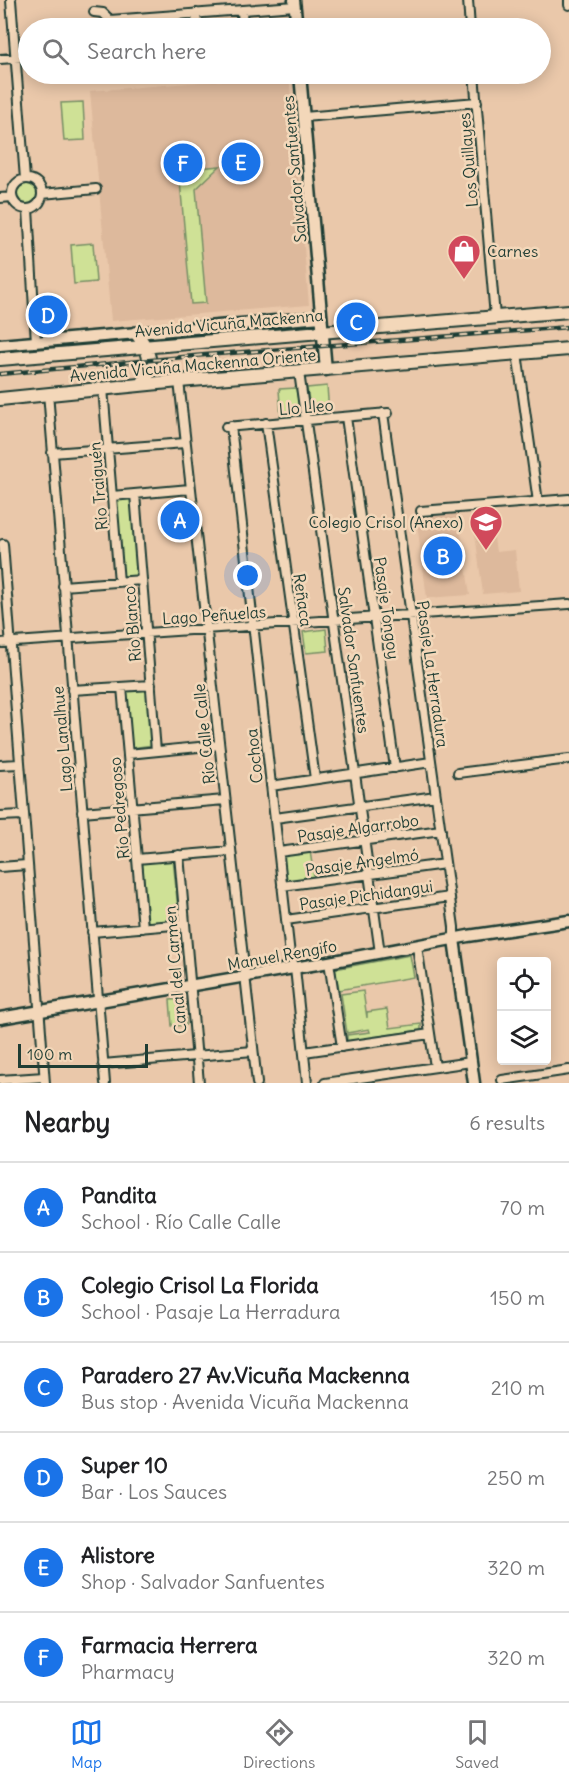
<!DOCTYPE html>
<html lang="en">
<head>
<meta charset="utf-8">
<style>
  :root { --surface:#fff; --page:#f6f6f6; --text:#202124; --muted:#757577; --line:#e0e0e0; --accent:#1a73e8 }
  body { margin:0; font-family:Delius,sans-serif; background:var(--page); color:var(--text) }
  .controls { position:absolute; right:18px; bottom:18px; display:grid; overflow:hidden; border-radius:6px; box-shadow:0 3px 15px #0003 }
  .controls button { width:54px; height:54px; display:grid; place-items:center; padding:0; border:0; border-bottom:2px solid var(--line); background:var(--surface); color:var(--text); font:30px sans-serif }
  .scale { position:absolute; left:18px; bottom:15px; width:130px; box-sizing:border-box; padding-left:6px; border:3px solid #1f3d34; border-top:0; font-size:16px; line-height:21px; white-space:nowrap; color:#1f3d34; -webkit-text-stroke:4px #f3d7b9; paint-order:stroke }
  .you { position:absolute; left:248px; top:576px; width:21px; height:21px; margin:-15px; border:4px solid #fff; border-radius:50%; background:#1a73e8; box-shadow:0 0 0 9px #1a73e833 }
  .badge { display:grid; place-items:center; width:39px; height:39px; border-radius:50%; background:var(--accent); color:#fff; font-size:20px; font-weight:700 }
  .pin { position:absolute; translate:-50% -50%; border:3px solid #fff; box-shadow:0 2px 6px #0006 }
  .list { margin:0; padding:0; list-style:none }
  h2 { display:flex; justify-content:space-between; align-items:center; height:78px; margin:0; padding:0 24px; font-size:26px }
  h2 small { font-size:20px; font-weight:400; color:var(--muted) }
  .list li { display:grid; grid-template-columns:39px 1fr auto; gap:18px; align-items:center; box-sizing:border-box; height:90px; padding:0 24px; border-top:2px solid var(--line) }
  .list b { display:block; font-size:22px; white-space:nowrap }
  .list p { margin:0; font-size:20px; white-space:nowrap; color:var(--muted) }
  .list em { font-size:20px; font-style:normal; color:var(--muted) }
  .icon { flex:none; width:33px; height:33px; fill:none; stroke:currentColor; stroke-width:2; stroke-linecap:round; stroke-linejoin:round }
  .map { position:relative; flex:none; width:569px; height:1083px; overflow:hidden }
  .search { position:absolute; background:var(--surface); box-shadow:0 3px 15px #0003; left:18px; right:18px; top:18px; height:66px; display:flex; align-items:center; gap:15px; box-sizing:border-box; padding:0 21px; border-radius:33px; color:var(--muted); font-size:22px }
  .sheet { height:618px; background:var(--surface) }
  nav { display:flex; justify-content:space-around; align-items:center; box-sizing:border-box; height:84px; border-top:2px solid var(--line); background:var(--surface); font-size:16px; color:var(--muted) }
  nav a { display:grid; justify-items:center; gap:3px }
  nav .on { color:var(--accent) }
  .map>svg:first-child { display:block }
  .built { fill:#ddb99c }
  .green { fill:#cfe196; stroke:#778f65; stroke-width:1.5 }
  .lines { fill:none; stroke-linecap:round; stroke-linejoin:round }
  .street-casing { stroke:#1f3d34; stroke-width:12 }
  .secondary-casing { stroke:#1f3d34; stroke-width:15 }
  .primary-casing { stroke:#1f3d34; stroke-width:16 }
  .street { stroke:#f3d7b9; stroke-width:8 }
  .secondary { stroke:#f3d7b9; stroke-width:10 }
  .primary { stroke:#f3d7b9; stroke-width:12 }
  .rail-casing { stroke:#1f3d34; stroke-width:4.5 }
  .rail { stroke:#f3d7b9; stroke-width:2; stroke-dasharray:7; stroke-linecap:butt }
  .labels { text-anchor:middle; stroke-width:5; stroke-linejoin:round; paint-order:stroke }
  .street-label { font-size:16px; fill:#1f3d34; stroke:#f3d7b9 }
  .poi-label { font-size:16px; fill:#1f3d34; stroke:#f3d7b9; text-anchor:start }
</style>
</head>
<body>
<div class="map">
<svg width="569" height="1083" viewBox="0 0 569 1083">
  <rect width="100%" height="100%" fill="#eac8aa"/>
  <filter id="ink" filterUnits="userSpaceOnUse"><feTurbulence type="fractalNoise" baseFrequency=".0167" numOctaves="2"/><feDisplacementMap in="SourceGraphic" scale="12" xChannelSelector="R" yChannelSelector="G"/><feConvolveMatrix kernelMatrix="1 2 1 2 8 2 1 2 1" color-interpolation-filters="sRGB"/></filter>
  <g filter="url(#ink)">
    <path class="built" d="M289,75L309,305L111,321L90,91Z
      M490,509L496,552L515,550L519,591L483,594L472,511Z
      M458,512L470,595L427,598L416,516Z"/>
    <path class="green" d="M83,102L85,140L64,141L61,103Z
      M220,166L196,189L206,303L191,304L179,170Z
      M14 194a13 13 0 1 1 26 0a13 13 0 1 1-26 0Z
      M93,243L96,282L74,284L71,245Z
      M327,386L329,413L311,415L307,388Z
      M296,388L301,417L281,418L279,389Z
      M132,497L139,577L121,579L113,498Z
      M326,629L328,651L306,653L303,632Z
      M148,687L153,745L131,748L126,688Z
      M310,851L314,877L285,881L282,854Z
      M173,858L179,920L148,922L142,861Z
      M410,955L414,977L339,990L335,969Z
      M363,991L367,1018V1012L387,1009L390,1028L421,1024V1030L347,1041V1035L370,1032L369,1029L347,1033L341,994Z
      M184,999L186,1025L172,1026L170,1000Z"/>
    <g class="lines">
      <defs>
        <path id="street" d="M11,0L25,179
          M468,0L470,28
          M569,0V5
          M242,10L243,28
          M94,12L103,13L110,20
          M196,13L197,28
          M151,17L152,28
          M110,20L295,6
          M108,28L107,23L110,20
          M0,59L28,57
          M111,74V75
          M474,74L495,317
          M304,117L477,102
          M12 194a15 15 0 1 1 30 0a15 15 0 1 1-30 0Z
          M42,194L96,189
          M0,198L12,197
          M28,209L36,342
          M517,353L538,502
          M299,372L380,953
          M179,381L257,1083
          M103,388L119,582
          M48,393L105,1083
          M383,413L454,927V939
          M346,417L395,768
          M266,423L315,779
          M231,426L290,955L295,968L307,1083
          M226,427L388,413
          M52,453L185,443
          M135,494L156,751
          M112,496L190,489
          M421,511L569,499
          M3,544L45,1083
          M63,586L142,580
          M0,643L569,604
          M122,687L143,928
          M72,690L151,685
          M128,754L219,745
          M0,765L19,764
          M458,773L569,759
          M271,786L431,762
          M82,812L225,800
          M0,816L23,815
          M275,818L436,796
          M279,852L441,830
          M179,855L199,1083
          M137,859L231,851
          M0,867L27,865
          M282,886L445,864
          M286,920L450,897
          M92,932L185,924
          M417,946L435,1067
          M329,962L342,1047
          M304,1052L430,1034
          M103,1064L253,1051
          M0,1080L44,1077
          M502,1080L569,1070
          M325,1083L471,1062"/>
        <path id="secondary" d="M294,0L297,28
          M300,74L326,370
          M0,345L321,317
          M454,939L474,1083
          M0,1018L329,962L468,936L569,921"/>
        <path id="primary" d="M136,333C149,349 156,367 141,385
          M0,359L569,311
          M0,399L179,381L569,349"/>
      </defs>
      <use href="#street" class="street-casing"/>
      <use href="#secondary" class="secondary-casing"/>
      <use href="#primary" class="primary-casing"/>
      <use href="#street" class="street"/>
      <use href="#secondary" class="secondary"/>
      <use href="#primary" class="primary"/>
      <defs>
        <path id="rail" d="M0,374L205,355L569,327"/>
      </defs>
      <use href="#rail" class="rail-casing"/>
      <use href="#rail" class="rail"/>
    </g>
  </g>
  <defs>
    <symbol id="shop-pin" viewBox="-11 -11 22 30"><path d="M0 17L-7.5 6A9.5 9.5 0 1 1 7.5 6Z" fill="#d1495b" stroke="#f3d7b9"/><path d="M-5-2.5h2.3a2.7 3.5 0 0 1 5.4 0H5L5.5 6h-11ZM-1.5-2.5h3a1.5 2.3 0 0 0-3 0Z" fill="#fff"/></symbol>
    <symbol id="school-pin" viewBox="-11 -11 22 30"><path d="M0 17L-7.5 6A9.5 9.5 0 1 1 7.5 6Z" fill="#d1495b" stroke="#f3d7b9"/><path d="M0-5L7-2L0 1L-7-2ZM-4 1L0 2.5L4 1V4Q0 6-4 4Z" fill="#fff"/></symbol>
  </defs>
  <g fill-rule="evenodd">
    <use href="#shop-pin" x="445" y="232" width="38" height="52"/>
    <use href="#school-pin" x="467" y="503" width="38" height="52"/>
  </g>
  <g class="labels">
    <g class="street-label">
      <text transform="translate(468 160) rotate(-95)" y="6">Los Quillayes</text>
      <text transform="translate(294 169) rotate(-95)" y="6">Salvador Sanfuentes</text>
      <text transform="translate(229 323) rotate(-5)" y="6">Avenida Vicuña Mackenna</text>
      <text transform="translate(193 365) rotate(-5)" y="6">Avenida Vicuña Mackenna Oriente</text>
      <text transform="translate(306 407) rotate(-5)" y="6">Llo Lleo</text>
      <text transform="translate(98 486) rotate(-95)" y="6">Río Traiguén</text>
      <text transform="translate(303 600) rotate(82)" y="6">Reñaca</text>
      <text transform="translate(387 608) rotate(82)" y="6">Pasaje Tongoy</text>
      <text transform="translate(214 615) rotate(-4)" y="6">Lago Peñuelas</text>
      <text transform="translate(132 624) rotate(-95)" y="6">Río Blanco</text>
      <text transform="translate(354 660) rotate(82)" y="6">Salvador Sanfuentes</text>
      <text transform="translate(433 674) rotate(82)" y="6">Pasaje La Herradura</text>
      <text transform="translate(204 734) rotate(-96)" y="6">Río Calle Calle</text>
      <text transform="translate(62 739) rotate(-95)" y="6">Lago Lanalhue</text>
      <text transform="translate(254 756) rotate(-96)" y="6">Cochoa</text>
      <text transform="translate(119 808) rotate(-95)" y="6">Río Pedregoso</text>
      <text transform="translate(358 828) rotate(-8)" y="6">Pasaje Algarrobo</text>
      <text transform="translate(362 862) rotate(-8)" y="6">Pasaje Angelmó</text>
      <text transform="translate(366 895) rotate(-8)" y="6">Pasaje Pichidangui</text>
      <text transform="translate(282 955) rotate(-10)" y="6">Manuel Rengifo</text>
      <text transform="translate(175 970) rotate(-95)" y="6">Canal del Carmen</text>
    </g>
    <g class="poi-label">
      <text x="487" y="257">Carnes</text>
      <text x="463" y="528" text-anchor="end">Colegio Crisol (Anexo)</text>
    </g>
  </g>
</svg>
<div class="controls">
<button><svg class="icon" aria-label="locate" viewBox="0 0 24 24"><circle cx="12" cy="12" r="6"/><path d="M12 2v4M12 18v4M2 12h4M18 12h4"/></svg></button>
<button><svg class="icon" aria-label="layers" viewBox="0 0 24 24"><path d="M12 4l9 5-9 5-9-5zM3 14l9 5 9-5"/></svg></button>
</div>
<div class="scale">100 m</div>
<div class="you"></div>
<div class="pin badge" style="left:180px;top:520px">A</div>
<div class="pin badge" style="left:443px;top:556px">B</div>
<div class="pin badge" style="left:356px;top:322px">C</div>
<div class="pin badge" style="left:48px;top:315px">D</div>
<div class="pin badge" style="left:241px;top:162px">E</div>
<div class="pin badge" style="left:183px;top:163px">F</div>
<div class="search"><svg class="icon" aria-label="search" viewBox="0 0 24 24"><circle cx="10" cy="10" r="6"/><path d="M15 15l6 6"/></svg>Search here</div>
</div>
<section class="sheet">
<h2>Nearby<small>6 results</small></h2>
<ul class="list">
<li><span class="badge">A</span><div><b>Pandita</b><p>School · Río Calle Calle</p></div><em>70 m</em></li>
<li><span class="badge">B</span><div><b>Colegio Crisol La Florida</b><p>School · Pasaje La Herradura</p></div><em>150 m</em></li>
<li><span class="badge">C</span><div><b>Paradero 27 Av.Vicuña Mackenna</b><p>Bus stop · Avenida Vicuña Mackenna</p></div><em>210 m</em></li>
<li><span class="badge">D</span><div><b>Super 10</b><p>Bar · Los Sauces</p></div><em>250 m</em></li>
<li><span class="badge">E</span><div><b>Alistore</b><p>Shop · Salvador Sanfuentes</p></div><em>320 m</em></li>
<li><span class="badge">F</span><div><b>Farmacia Herrera</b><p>Pharmacy</p></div><em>320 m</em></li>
</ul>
</section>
<nav>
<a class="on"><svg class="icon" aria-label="map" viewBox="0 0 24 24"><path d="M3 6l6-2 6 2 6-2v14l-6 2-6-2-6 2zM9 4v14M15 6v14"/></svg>Map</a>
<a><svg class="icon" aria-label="directions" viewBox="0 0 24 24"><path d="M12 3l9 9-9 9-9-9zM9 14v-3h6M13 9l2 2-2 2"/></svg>Directions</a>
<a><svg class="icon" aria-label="saved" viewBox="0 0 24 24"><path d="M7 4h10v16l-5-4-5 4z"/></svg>Saved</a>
</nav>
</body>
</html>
